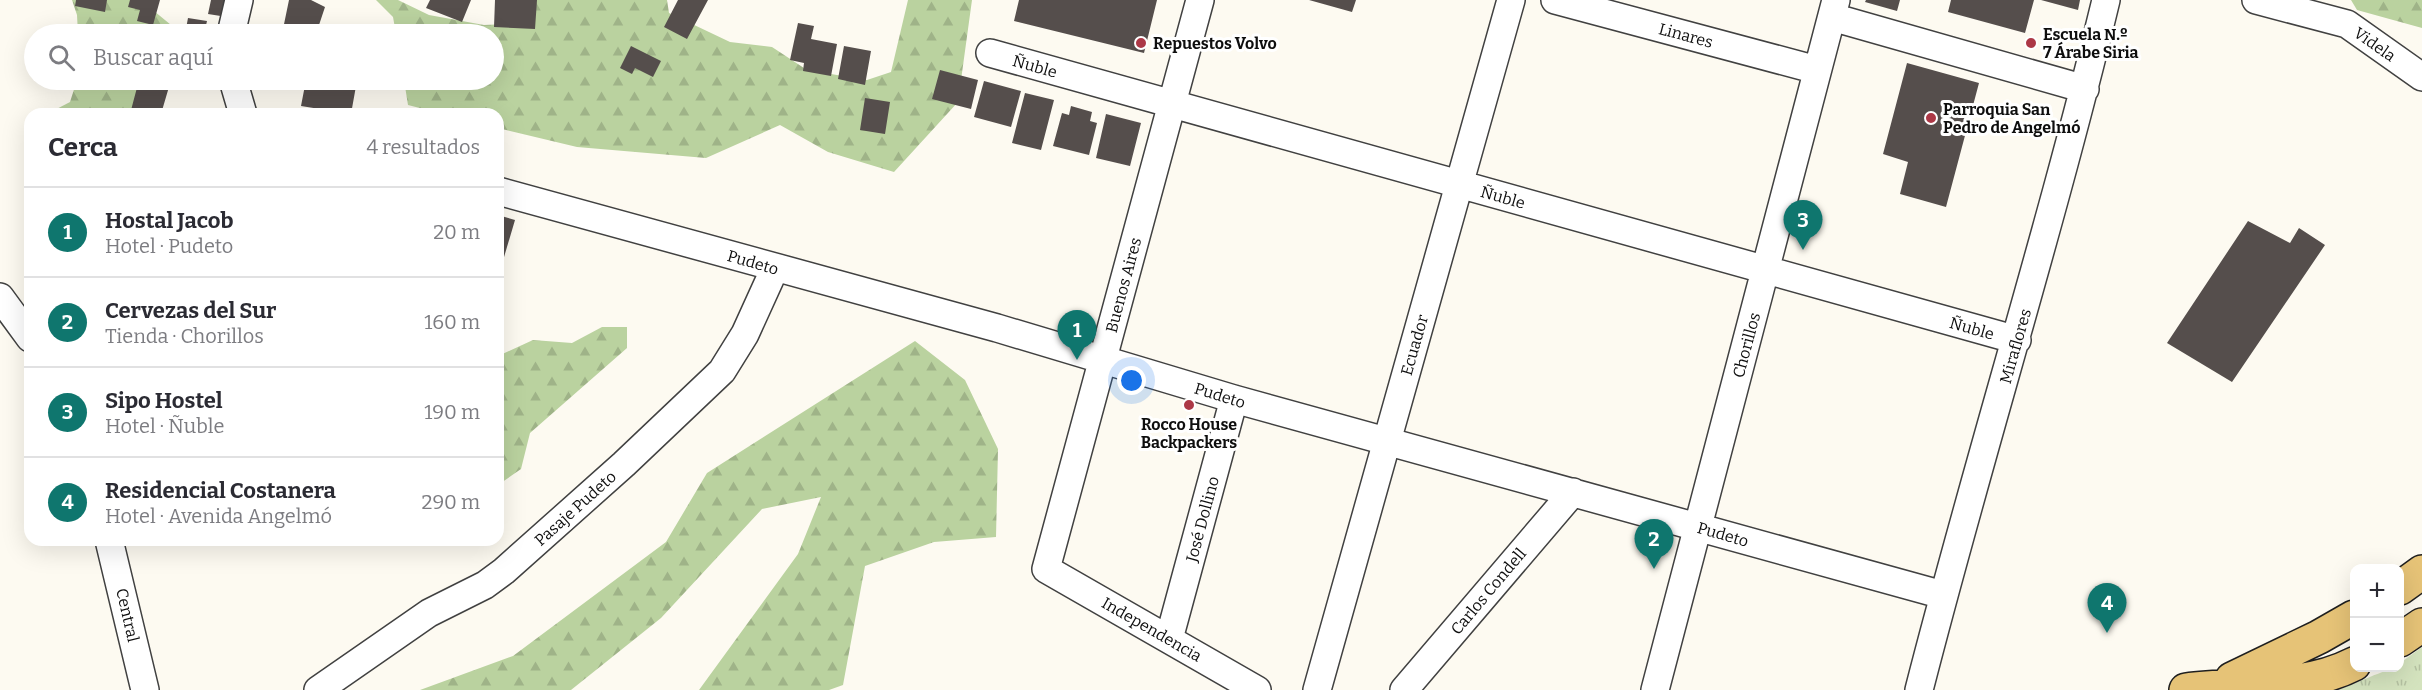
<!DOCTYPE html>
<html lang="es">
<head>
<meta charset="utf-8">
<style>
  :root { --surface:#fff; --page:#f2f2f3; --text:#2b2b33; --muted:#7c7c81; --line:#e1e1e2; --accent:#0f766e }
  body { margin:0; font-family:Bitter,serif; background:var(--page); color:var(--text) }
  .controls { position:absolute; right:18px; bottom:18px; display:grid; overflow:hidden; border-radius:12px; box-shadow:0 6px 24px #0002 }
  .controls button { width:54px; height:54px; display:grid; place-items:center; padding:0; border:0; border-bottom:2px solid var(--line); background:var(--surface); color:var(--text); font:30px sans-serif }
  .you { position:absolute; left:1132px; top:381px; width:21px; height:21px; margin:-15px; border:4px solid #fff; border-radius:50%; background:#1a73e8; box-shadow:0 0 0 9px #1a73e833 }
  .badge { display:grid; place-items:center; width:39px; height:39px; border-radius:50%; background:var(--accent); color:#fff; font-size:20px; font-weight:700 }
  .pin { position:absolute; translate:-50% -50px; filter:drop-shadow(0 2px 3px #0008) }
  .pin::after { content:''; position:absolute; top:32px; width:21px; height:18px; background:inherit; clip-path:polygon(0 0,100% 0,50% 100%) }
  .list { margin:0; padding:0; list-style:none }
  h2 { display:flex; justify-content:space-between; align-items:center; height:78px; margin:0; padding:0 24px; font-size:26px }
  h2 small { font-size:20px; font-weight:400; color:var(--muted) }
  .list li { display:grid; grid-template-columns:39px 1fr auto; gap:18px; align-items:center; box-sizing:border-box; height:90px; padding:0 24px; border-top:2px solid var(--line) }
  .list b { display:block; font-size:22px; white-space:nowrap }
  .list p { margin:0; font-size:20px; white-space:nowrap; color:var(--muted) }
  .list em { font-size:20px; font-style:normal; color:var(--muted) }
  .icon { flex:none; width:33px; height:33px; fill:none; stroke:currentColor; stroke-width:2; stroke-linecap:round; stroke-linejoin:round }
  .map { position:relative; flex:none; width:2422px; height:690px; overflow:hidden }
  .search { position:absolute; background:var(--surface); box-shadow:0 6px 24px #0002; left:24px; top:24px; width:480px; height:66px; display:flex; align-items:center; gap:15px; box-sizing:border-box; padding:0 21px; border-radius:33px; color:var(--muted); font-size:22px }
  .panel { position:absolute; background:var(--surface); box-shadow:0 6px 24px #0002; left:24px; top:108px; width:480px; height:438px; border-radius:18px }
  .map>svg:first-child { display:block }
  .forest { fill:url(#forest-firs) }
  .park { fill:url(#park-tufts) }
  .building { fill:#554e4c }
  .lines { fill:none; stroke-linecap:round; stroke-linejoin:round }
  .minor-casing { stroke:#414141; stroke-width:30 }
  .major-casing { stroke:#1f1f1f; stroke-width:36 }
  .minor { stroke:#fff; stroke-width:27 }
  .major { stroke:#e6c377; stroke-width:33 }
  .poi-dot { fill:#ac3846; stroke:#fff; stroke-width:2 }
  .labels { text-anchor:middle; stroke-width:6; stroke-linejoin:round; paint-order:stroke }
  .poi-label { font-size:16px; font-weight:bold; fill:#0e0e0e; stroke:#fff; text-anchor:start }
  .street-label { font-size:16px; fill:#0e0e0e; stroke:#fff }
</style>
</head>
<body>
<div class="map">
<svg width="2422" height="690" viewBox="0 0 2422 690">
  <defs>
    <pattern id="forest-firs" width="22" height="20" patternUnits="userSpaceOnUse" patternTransform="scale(1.5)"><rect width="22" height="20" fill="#bad29f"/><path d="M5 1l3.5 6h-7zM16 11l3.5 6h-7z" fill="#9fb388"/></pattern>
    <pattern id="park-tufts" width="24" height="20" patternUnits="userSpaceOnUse" patternTransform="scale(1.5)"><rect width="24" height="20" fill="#d4e3be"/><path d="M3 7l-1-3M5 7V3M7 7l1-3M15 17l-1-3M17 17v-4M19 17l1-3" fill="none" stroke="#b5c2a2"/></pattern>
  </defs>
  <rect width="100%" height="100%" fill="#fdfaf1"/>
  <path class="forest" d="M72,0H150L154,11L182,34H78L77,15Z
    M376,0H398L429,15L484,25L508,24L512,0H667L669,13L730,42L772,47L807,70L867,80L891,72L908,0H972L958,102L894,172L828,152L780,125L706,158L577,147L498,128V114H443L408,105L404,80H494V34H396L393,17Z
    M2351,0H2422V28L2357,10Z
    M77,80H158L151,114H47L70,102Z
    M602,327H627V348L530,433L521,469L498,485V356L533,340L572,343Z
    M915,341L965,380L998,449L996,537L934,542L865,566L843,685L829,690H699L798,554L821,497L762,509L661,618L571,690H420L513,656L666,542L707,473Z"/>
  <path class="park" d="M2422,647V690H2338C2353,685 2386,668 2400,668V663Z"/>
  <path class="building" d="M76,0H107L105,12L75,6Z
    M130,0H160L153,25L137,21L140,10L128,7Z
    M211,0H230L227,17L208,14Z
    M289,0H311L325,7L316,34L283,29Z
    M430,0H471L462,22L426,8Z
    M495,0H537L535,29L494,27Z
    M678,0H708L687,39L664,27Z
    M1019,0H1157L1144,53L1014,21Z
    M1309,0H1356L1352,12Z
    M1866,0H1900L1897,11L1865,2Z
    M1951,0H2034L2025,33L1948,12Z
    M2041,0H2080L2078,10Z
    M188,18L207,21L204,34H185Z
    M798,23L814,26L811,39L837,44L831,76L803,71L804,63L790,60Z
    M631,46L661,61L653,77L635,68L632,74L620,68Z
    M844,46L871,51L865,85L838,79Z
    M1907,63L1979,83L1946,207L1900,194L1908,162L1883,154Z
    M940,70L978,80L971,109L932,99Z
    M139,80H171L161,114H130Z
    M306,80H322L356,86L351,114L301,106Z
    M337,80H375L374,87Z
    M984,81L1021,91L1011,127L974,117Z
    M1025,93L1054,100L1041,150L1012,143Z
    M865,98L890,102L885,134L860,130Z
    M1071,106L1092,112L1090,121L1097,123L1089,155L1053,146L1062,113L1069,115Z
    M1106,114L1141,123L1130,166L1096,158Z
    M498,215L515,220L499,274H498Z
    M2248,221L2290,243L2299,228L2325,245L2232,382L2167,343Z"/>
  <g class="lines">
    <defs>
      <path id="minor" d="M1200,0L1046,569L1257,690
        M1555,0L1817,70
        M2256,0L2347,24L2422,77
        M1832,17L2085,89
        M231,34L239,0
        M990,53L2017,340
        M233,80L243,114
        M498,191L997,328L1234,399L1943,595
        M0,297L30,338
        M109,540L145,690
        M1169,639L1234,399
        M318,690L429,613L485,585L504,571L624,464L722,371L745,334L775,268
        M1317,690L1511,0
        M1404,690L1573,492
        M1655,690L1836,0
        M1919,690C1978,459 2050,232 2106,0"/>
      <path id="major" d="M2400,588L2422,572
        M2400,640L2422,625
        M2232,679L2319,637L2354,617
        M2186,690C2242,683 2303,690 2354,664"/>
    </defs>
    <use href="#minor" class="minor-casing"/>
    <use href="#major" class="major-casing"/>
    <use href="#minor" class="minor"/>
    <use href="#major" class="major"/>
  </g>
  <g class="poi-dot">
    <circle cx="1141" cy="43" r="6"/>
    <circle cx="2031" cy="43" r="6"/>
    <circle cx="1931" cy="118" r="6"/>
    <circle cx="1189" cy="405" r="6"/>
  </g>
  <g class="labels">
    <g class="poi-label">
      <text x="2043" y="40">Escuela N.º<tspan x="2043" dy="18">7 Árabe Siria</tspan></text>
      <text x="1153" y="49">Repuestos Volvo</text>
      <text x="1943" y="115">Parroquia San<tspan x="1943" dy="18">Pedro de Angelmó</tspan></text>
      <text x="1189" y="430" text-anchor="middle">Rocco House<tspan x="1189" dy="18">Backpackers</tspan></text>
    </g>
    <g class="street-label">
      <text transform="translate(1686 35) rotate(15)" y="6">Linares</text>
      <text transform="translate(2375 44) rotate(35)" y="6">Videla</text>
      <text transform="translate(1035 66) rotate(16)" y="6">Ñuble</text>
      <text transform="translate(1503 197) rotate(16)" y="6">Ñuble</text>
      <text transform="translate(753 262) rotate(16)" y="6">Pudeto</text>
      <text transform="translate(1123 285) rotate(-75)" y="6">Buenos Aires</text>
      <text transform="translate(1972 328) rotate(16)" y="6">Ñuble</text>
      <text transform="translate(1414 345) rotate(-74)" y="6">Ecuador</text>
      <text transform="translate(1746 345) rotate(-75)" y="6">Chorillos</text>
      <text transform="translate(2015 346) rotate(-74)" y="6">Miraflores</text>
      <text transform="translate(1220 395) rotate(17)" y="6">Pudeto</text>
      <text transform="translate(575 508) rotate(-42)" y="6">Pasaje Pudeto</text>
      <text transform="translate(1202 519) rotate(-75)" y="6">José Dollino</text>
      <text transform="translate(1723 534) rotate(16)" y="6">Pudeto</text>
      <text transform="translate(1488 591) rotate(-50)" y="6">Carlos Condell</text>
      <text transform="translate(128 615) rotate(77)" y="6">Central</text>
      <text transform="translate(1152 629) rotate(30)" y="6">Independencia</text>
    </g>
  </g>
</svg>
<div class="controls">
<button>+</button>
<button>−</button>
</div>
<div class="you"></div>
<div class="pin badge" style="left:1077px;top:360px">1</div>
<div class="pin badge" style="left:1654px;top:569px">2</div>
<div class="pin badge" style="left:1803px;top:250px">3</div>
<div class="pin badge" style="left:2107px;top:633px">4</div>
<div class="search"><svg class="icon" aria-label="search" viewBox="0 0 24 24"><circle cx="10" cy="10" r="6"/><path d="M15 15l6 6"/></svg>Buscar aquí</div>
<section class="panel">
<h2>Cerca<small>4 resultados</small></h2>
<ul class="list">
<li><span class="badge">1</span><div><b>Hostal Jacob</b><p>Hotel · Pudeto</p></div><em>20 m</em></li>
<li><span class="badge">2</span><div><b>Cervezas del Sur</b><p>Tienda · Chorillos</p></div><em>160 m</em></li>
<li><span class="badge">3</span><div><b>Sipo Hostel</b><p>Hotel · Ñuble</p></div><em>190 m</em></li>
<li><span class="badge">4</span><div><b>Residencial Costanera</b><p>Hotel · Avenida Angelmó</p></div><em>290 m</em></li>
</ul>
</section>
</div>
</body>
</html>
